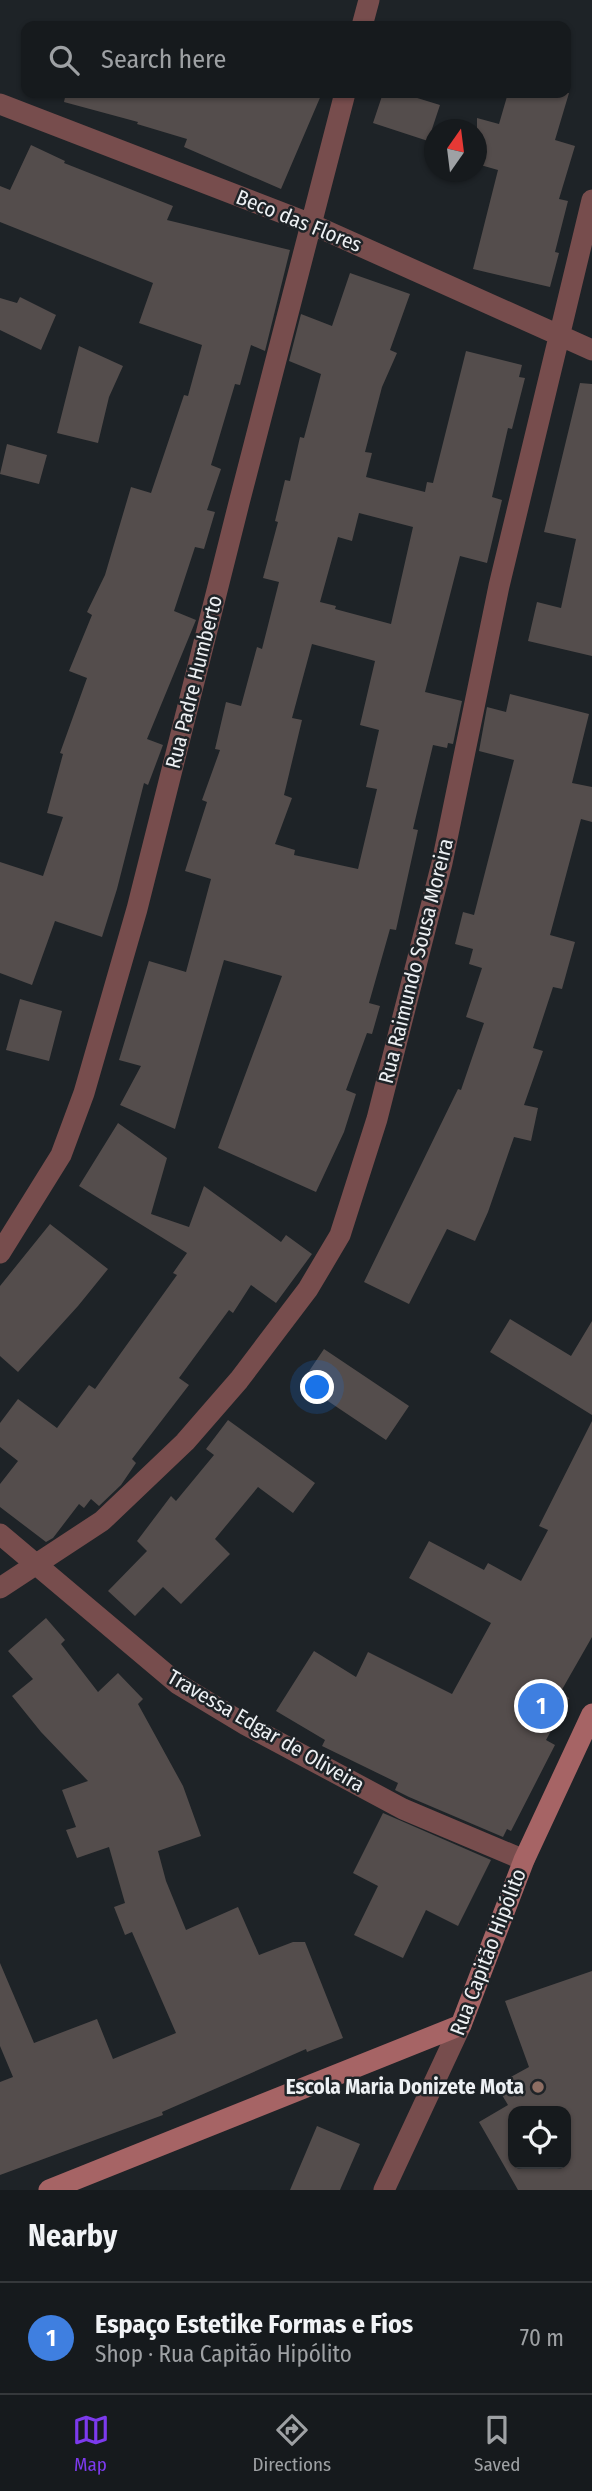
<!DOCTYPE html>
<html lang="en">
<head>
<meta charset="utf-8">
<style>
  :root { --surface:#161a1d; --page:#1f2326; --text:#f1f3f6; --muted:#9ea1a4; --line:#35383b; --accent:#7c3aed }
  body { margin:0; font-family:"Fira Sans Condensed",sans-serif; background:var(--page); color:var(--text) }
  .controls { position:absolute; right:21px; bottom:21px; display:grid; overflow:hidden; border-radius:14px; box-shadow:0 2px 5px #0004 }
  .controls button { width:63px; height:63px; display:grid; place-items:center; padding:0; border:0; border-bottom:2px solid var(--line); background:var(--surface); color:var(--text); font:35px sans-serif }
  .compass { position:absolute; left:424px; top:119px; width:63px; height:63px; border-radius:50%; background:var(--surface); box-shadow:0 2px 5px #0004; rotate:14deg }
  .you { position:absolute; left:318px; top:1388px; width:24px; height:24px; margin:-18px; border:5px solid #fff; border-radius:50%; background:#1a73e8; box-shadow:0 0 0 10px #1a73e833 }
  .badge { display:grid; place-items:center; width:46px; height:46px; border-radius:50%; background:var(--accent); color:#fff; font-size:23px; font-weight:700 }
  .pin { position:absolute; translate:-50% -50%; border:4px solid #fff; box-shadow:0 2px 7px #0006 }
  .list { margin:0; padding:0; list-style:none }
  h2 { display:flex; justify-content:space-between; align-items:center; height:91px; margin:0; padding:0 28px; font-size:30px }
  h2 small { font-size:23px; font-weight:400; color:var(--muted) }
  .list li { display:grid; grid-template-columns:46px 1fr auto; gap:21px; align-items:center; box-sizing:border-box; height:112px; padding:0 28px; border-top:2px solid var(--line) }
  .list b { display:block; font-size:26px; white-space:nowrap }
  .list p { margin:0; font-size:23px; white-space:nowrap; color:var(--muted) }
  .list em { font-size:23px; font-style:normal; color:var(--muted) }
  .icon { flex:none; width:38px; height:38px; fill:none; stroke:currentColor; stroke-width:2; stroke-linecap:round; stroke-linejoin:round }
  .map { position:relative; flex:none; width:592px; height:2190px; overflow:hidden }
  .search { position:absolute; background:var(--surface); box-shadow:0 2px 5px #0004; left:21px; right:21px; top:21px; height:77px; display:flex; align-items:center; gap:18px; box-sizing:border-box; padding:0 24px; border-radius:14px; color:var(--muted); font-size:26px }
  .sheet { height:203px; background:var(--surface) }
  nav { display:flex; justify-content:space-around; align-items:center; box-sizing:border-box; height:98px; border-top:2px solid var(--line); background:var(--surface); font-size:19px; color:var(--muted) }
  nav a { display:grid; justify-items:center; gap:4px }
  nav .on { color:var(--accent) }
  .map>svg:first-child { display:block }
  .building { fill:#544d4c; fill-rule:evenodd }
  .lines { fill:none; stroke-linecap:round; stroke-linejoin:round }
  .street { stroke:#774d4d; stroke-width:21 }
  .secondary { stroke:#a66465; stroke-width:21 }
  .education-dot { fill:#8d6e63; stroke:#1e2327; stroke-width:2.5 }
  .labels { text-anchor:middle; stroke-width:5; stroke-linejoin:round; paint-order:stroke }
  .street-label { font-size:21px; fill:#edf0f3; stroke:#1e2327 }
  .poi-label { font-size:21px; font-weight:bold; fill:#edf0f3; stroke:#1e2327; text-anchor:end }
</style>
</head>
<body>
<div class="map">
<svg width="592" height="2190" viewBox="0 0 592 2190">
  <rect width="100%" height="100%" fill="#1e2327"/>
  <path class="building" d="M66,93H322L281,189L184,147L187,139L137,124L138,122L64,102Z
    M383,93H401L440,105L428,141L373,123Z
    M508,93H569L555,140L575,146L559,199L568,201L555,252L559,253L550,287L473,269L498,170L477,164V118L499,124Z
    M31,145L65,161L64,163L173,206L167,220L290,250L265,351L251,345L240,385L235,384L211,465L221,469L207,510L215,512L204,549L195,547L174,611L196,620L147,739L163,745L148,785L144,783L117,889L102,937L55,921L32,985L0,973V862L43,876L63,817L47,813L63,754L60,753L87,678L69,671L92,615L87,612L105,575L131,487L151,493L184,395L188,396L202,345L139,323L153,283L0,222V186L10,190Z
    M350,273L410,294L390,350L397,353L382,387L365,452L372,453L366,477L425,492L427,482L433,483L466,351L522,365L519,377L525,378L512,429L508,428L492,497L502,500L487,563L460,556L425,692L462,701L453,744L448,743L447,748L433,745L413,829L418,830L396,930L390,929L369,1003L380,1006L372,1034L367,1033L346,1090L356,1094L344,1132L316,1192L218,1148L282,976L224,960L175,1129L120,1105L141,1066L119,1060L149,961L186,972L211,879L185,871L207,802L202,800L220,750L215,749L226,702L241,706L257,647L262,649L279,582L263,578L278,522L275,521L285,480L290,481L300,437L304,438L321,374L289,361L301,314L332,326ZM359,513L413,527L391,624L335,609L336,606L320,602L338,537L352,541ZM312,644L375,661L360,725L379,730L366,787L377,789L358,869L294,855L295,850L275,844L292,798L284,795L302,720L292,718Z
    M20,297L56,315L41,350L0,330V298L17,303Z
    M79,346L123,366L109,397L98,443L57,433Z
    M580,383L592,384V656L528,641L537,602L561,608L576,539L544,532Z
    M7,444L47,455L39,484L0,474Z
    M510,694L589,714L572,783L592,787V822L581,819L550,935L575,942L562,989L553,987L533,1048L543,1051L524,1105L538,1108L531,1141L514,1137L488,1212L475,1241L447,1229L409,1304L364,1282L458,1089L461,1090L484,1023L466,1017L482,968L469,964L473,949L455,944L463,912L474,915L514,760L479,751L487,707L506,712Z
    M20,999L62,1011L49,1061L6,1050Z
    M118,1123L167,1158L151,1214L189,1227L204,1186L281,1242L286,1235L312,1254L276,1303L251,1285L233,1313L229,1310L179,1378L189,1385L132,1459L136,1463L121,1485L99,1506L91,1499L84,1508L79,1504L53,1538L46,1542L0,1507V1484L18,1461L0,1447V1423L18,1399L57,1428L89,1385L95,1389L177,1275L173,1273L187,1253L79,1186Z
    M50,1224L108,1269L78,1306L18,1372L0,1356V1286Z
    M510,1319L571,1356L592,1321V1415L490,1352Z
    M324,1349L409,1406L386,1440L301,1383Z
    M228,1420L315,1483L293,1513L258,1487L215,1539L230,1554L181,1604L163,1587L135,1616L108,1591L147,1551L137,1541L171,1496L176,1501L214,1455L206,1449Z
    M592,1421V1637L560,1693L569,1698L546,1740L555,1745L511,1831L507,1829L503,1837L409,1797L395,1790L398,1783L322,1746L325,1740L276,1711L314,1651L356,1677L368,1652L452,1694L491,1623L409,1578L429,1541L484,1570L488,1563L521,1581L548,1530L539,1526Z
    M46,1618L65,1640L61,1644L98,1692L118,1673L143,1699L138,1704L183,1786L201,1836L158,1851L166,1881L186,1930L238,1907L259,1955L293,1942H305L343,2038L307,2052L306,2049L162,2112L163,2115L0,2175V2082L13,2077L0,2046V1963L34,2043L97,2019L113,2059L176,2033L132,1932L125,1935L114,1907L125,1903L109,1847L77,1858L66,1830L76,1827L62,1790L88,1781L41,1732L12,1696L33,1679L8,1651Z
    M383,1813L491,1860L458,1926L426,1910L403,1958L354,1935L378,1886L353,1873Z
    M592,1971V2190H518L479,2122L508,2105L496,2085L529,2067L505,2001ZM513,2111H566V2164H513Z
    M317,2126L360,2144L340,2190H290Z"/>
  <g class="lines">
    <path class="street" d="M362,26L369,0
      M0,104L311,224L592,350
      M0,1253L61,1155L84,1093L137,909L239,503L345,93
      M0,1534L178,1684L246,1725L403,1809L524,1860
      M0,1588L102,1521L185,1442L239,1380L308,1289L340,1235L377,1119L442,863L499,586L592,200
      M384,2190L461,2025"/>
    <path class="secondary" d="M49,2190L461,2025L524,1860L592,1714"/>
  </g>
  <circle class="education-dot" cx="538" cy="2087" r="7"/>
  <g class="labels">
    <g class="street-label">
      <text transform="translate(299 221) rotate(22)" y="7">Beco das Flores</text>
      <text transform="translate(194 682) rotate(-76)" y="7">Rua Padre Humberto</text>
      <text transform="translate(416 961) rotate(-76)" y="7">Rua Raimundo Sousa Moreira</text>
      <text transform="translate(266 1731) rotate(30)" y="7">Travessa Edgar de Oliveira</text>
      <text transform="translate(488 1952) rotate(-69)" y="7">Rua Capitão Hipólito</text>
    </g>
    <g class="poi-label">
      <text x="524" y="2094">Escola Maria Donizete Mota</text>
    </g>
  </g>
</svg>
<div class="controls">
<button><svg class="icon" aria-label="locate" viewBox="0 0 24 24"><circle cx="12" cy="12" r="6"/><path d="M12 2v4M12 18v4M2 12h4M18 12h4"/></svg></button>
</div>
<svg class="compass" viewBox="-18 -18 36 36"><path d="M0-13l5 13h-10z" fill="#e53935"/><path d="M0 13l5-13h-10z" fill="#9ea1a4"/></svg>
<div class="you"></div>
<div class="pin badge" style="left:541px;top:1706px;background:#3f7fe0">1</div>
<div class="search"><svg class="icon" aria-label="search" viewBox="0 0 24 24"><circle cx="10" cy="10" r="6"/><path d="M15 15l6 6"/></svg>Search here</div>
</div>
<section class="sheet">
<h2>Nearby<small></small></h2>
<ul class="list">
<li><span class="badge" style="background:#3f7fe0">1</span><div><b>Espaço Estetike Formas e Fios</b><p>Shop · Rua Capitão Hipólito</p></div><em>70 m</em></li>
</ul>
</section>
<nav>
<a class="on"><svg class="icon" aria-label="map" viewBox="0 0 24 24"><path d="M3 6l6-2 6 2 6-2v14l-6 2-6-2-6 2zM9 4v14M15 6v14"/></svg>Map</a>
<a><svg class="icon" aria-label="directions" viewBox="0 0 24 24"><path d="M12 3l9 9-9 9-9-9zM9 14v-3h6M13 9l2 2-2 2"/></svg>Directions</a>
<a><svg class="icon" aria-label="saved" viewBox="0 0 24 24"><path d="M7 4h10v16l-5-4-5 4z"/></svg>Saved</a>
</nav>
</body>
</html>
